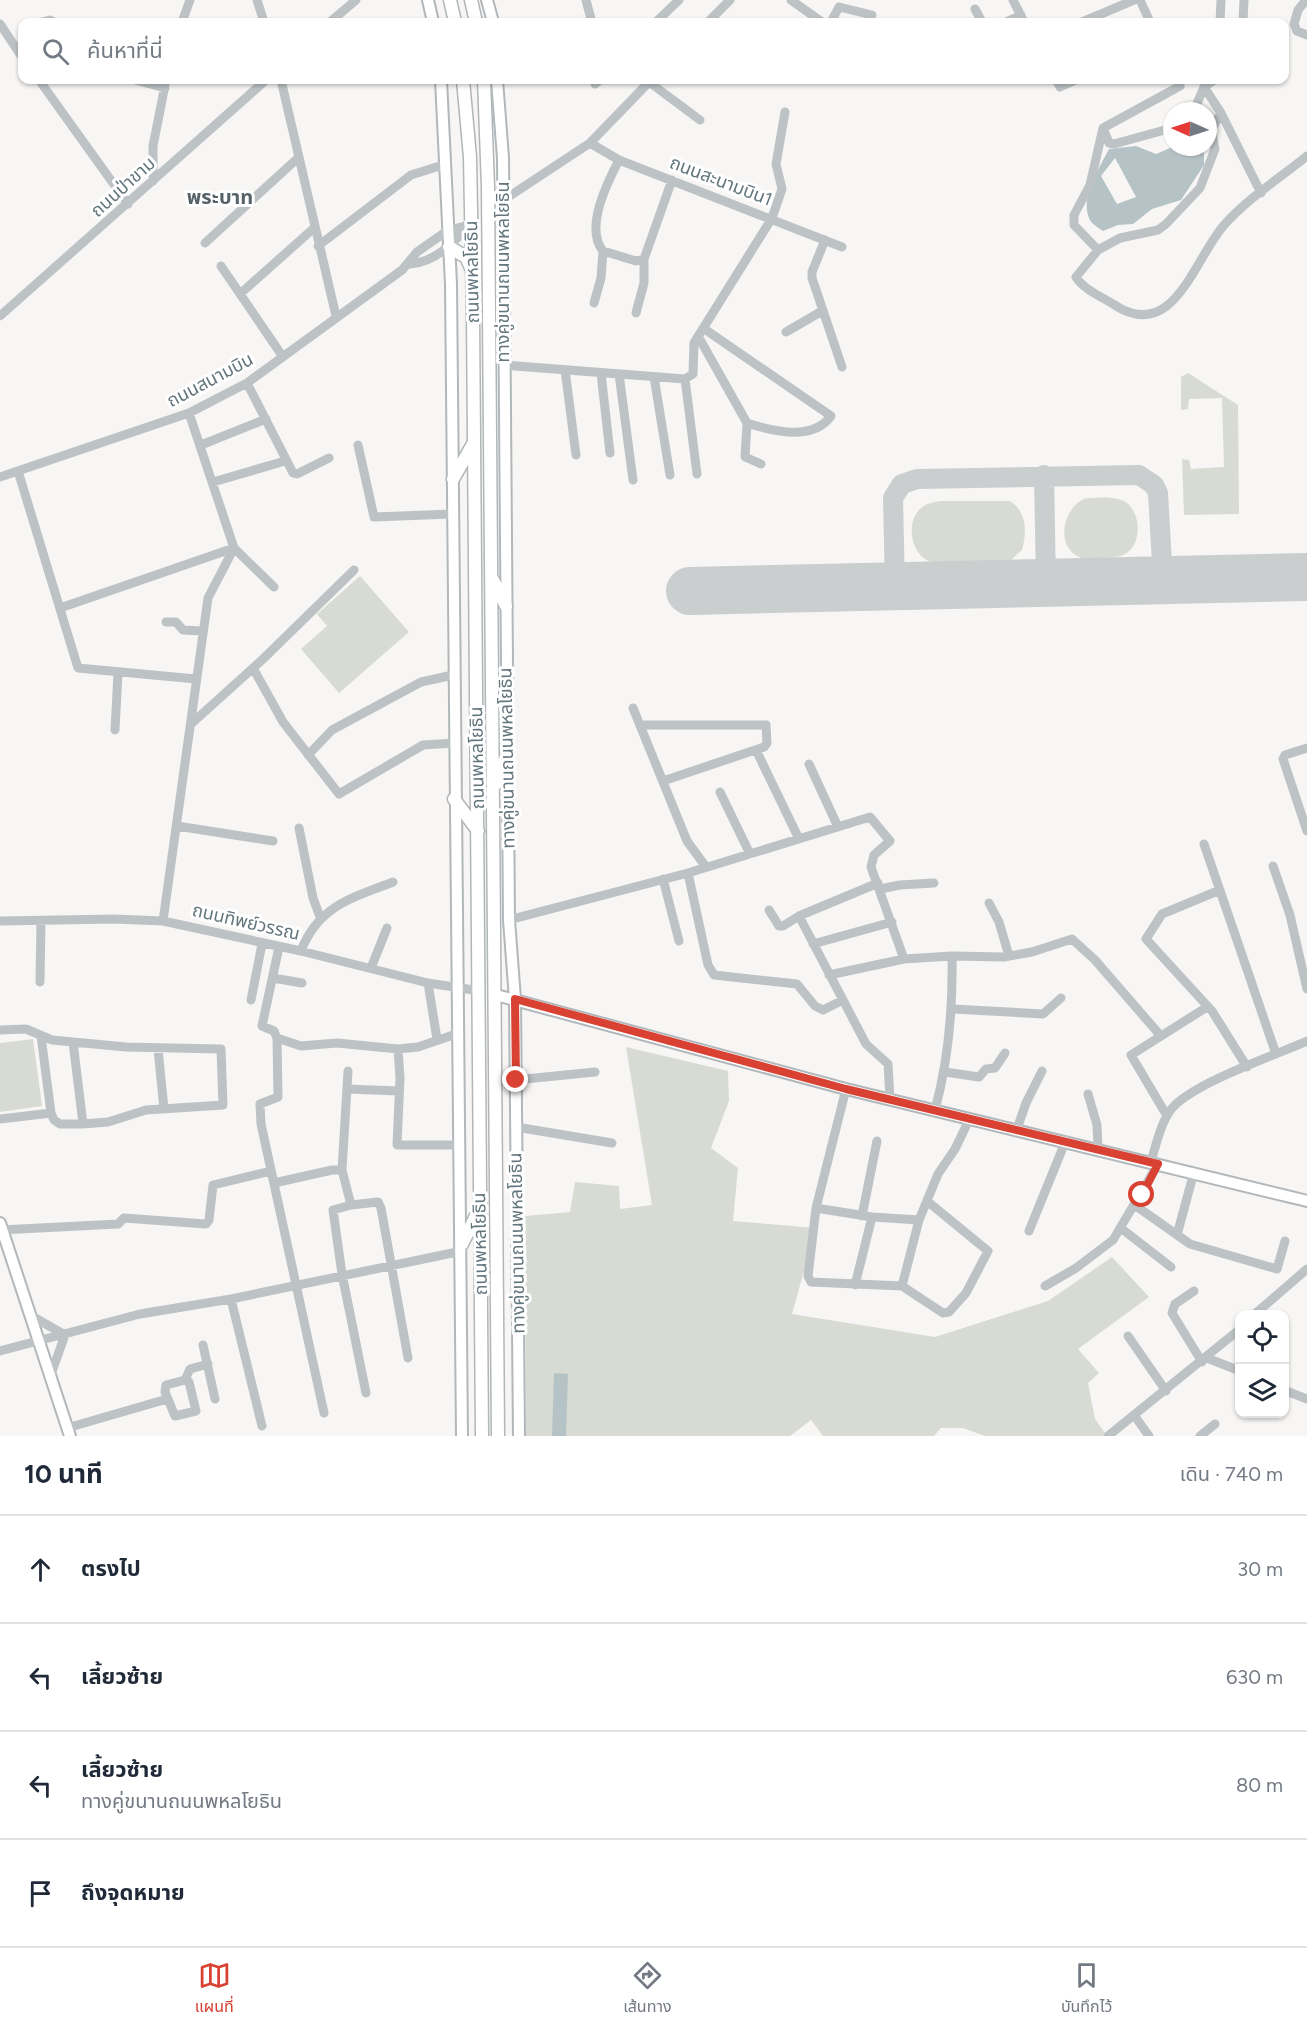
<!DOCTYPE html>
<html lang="th">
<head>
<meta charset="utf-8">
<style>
  :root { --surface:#fff; --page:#f2f2f3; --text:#1f2937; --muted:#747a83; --line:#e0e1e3; --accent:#d94132 }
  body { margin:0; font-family:Figtree,"Noto Sans Thai",sans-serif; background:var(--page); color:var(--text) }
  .controls { position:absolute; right:18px; bottom:18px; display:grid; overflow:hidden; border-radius:12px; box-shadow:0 2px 4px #0004 }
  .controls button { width:54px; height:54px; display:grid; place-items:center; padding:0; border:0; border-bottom:2px solid var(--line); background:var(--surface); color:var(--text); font:30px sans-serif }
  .compass { position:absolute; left:1163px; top:102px; width:54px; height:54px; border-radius:50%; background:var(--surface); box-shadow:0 2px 4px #0004; rotate:273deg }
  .stop { position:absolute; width:18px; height:18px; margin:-14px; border:4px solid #d94132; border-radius:50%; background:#fff }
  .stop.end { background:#d94132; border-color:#fff; box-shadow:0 2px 6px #0008 }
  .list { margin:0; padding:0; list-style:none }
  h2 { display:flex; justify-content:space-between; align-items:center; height:78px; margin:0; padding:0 24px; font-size:26px }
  h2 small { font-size:20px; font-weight:400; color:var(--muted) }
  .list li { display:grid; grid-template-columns:39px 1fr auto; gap:18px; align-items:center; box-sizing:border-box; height:108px; padding:0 24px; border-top:2px solid var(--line) }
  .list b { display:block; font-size:22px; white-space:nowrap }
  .list p { margin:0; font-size:20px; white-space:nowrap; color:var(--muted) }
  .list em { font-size:20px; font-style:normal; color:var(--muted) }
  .icon { flex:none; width:33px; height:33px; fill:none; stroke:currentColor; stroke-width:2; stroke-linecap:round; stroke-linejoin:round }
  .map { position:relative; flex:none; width:1307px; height:1436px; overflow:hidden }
  .search { position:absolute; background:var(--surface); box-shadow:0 2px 4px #0004; left:18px; right:18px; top:18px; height:66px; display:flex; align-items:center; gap:15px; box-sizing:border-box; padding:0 21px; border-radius:12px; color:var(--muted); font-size:22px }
  .sheet { height:510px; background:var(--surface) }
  nav { display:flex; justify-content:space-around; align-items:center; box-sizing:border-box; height:84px; border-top:2px solid var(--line); background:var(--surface); font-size:16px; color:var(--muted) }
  nav a { display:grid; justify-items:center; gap:3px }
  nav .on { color:var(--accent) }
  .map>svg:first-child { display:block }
  .green { fill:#d7dbd3 }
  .water { fill:#b6c3c6; fill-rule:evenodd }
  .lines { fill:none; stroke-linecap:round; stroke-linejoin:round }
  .taxiway { stroke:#cacecf; stroke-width:20 }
  .runway { stroke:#cacecf; stroke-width:48 }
  .major-casing { stroke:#b1b7ba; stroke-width:14 }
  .highway-casing { stroke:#b1b6b8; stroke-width:15 }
  .minor { stroke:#bdc3c5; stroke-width:9 }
  .major { stroke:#fff; stroke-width:10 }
  .highway { stroke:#fff; stroke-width:12 }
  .route { stroke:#d94132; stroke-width:8 }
  .labels { text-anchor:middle; stroke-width:6; stroke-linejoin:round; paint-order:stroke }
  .street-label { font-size:18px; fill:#63767d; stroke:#fff }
  .neighbourhood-label { font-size:20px; font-weight:bold; fill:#556369; stroke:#fff }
</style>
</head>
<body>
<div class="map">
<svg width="1307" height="1436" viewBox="0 0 1307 1436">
  <rect width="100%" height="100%" fill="#f7f6f4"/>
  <path class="green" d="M1188,373L1238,405L1239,514L1184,515L1182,459L1189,460L1191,469L1224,467L1222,398L1189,399L1188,409L1181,410V377Z
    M1087,498C1099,498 1113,496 1124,501C1142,511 1143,547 1123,555C1117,558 1110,557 1104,558C1095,559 1085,561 1077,556C1054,543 1065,504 1087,498Z
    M940,501H1010C1027,512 1027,532 1022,550L1011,560L1002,562C983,562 949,567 931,562C912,556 905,525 919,510C924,504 933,502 940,501Z
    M360,576L409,632L339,693L301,649L327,626L317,614Z
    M33,1039L42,1106L0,1112V1043Z
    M626,1047L728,1071L729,1101L711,1148L738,1168L733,1221L816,1228L792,1314L935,1337L1048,1301L1112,1257L1149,1297L1078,1349L1099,1373L1088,1383L1095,1419L1105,1433L1102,1436H985L963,1428H941L934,1436H823L811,1420L790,1436H526L525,1216L570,1212L575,1182L619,1186L620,1209L652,1205Z"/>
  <path class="water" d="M1172,141V147H1204V165L1181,200L1152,209L1133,224L1118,225L1103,231C1098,227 1091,224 1089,218C1080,197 1100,167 1109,149L1136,146L1156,154L1170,148ZM1115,158L1136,197L1117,204L1101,176Z
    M554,1373L568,1374L566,1436H552Z"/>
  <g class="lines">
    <path class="taxiway" d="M1044,475L1046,584
      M895,588L893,498L902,484L917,479L1139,475L1154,485L1158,493L1163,581"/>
    <path class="runway" d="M690,591L1307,577"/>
    <defs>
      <path id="major" d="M428,0L433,22
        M487,0L493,22
        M441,80L451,284L462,1436
        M497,80L503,158L509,920L515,999L519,1436
        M496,995L846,1089L1307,1201
        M0,1223L70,1436"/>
      <path id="highway" d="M450,0L455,22
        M471,0L476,22
        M463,80L470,157L473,316L482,1436
        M484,80L488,187L498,1436
        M449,247L466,257L471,268
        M453,479L473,444
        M493,580L506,606
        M496,784L507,754
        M454,799L478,831
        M462,1244L479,1210"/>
    </defs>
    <use href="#major" class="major-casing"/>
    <use href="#highway" class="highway-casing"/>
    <path class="minor" d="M257,0L264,22
      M586,0L591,19
      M791,0L822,22
      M1013,0L1024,22
      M1140,0L1150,22
      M1306,0L1298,10L1294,24L1297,31L1307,35
      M975,9L982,22
      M42,22L50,20L54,22
      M182,22L190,0
      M330,22L356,0
      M656,22L679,0
      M708,22L730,0
      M831,22L839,7L872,15
      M1006,22L1021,15
      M1082,22L1134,0
      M1220,22L1221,0
      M1243,22L1244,0
      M0,24L22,57
      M39,80L128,204
      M135,80L165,88
      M281,80L336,316
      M1056,80L1060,87L1076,80
      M1177,80L1180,86L1103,128L1090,185L1074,215V225L1098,250L1076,277C1083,289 1102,297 1113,304C1174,345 1194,258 1225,224C1248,198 1280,178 1307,156
      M1214,80L1204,87L1221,113L1261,193
      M649,82L700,120
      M595,84L600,80
      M1194,111L1204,87
      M1103,128L1109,143L1114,144L1172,128
      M590,143L619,160L842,247
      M153,181V146L166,80
      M487,211L590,143L651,80
      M825,240L812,272V278L842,367
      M205,243L299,157
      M318,246L411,175L446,164
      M1098,250L1120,238L1158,230L1166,224L1200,188L1215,149L1211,130L1221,113
      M603,251L636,261L644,259L672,180
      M410,264C436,262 454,242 471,224
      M221,266L283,357
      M241,293L314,228
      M594,303L601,278L603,251C584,228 608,181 619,160
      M636,313L644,283V259
      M0,316L266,80
      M703,328L831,416C812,442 772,431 747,423
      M786,332L822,311
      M698,336L747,423L745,457L761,464
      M503,365L685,379L693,374L694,343L772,218L782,189L776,164L785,112
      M565,370L576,455
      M601,373L610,453
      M619,374L633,480
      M654,377L670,475
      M685,379L697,474
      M247,383L293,473L297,474L329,458
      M201,445L266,419
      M358,445L374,517L452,514
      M18,471L78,668L196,679
      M0,477L189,413L247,383L402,270L417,252L447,231L472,224
      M213,482L285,461
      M60,608L234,548L274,587
      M166,622H176L183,630L202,631
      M253,668L283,722L339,794L423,745L454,743
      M633,708L687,841L706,867
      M191,724L263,659L354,570
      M641,725H766L767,743L764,747L663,781
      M115,730L118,673
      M1307,748L1285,755L1283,759L1307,831
      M756,750L799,839
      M308,755L332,730L421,682L453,675
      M809,764L838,827
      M720,792L750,854
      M177,826L273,841
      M299,828L313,898L320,917
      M1204,844L1276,1054
      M1273,866L1290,915L1307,989
      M688,873L708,965L714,975L797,984L815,1006L823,1010L841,1001
      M663,879L679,941
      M880,889L900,885L934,883
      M1220,890L1162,914L1146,939L1212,1011L1247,1067
      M989,903L999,922L1009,956
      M769,910L779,926H783L799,916L878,883
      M799,916L866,1044L888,1064L890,1099
      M509,920L688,873L870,817L890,841L874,855L871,867L904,959
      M0,921L114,919L163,921L301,951L428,983L480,991
      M163,921L208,598L234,548L189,413
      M813,944L892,922
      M301,951C318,906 352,898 393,882
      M371,968L387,928
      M829,975L904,959L952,956L1004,957L1032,952L1072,939L1095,960L1160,1035
      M273,978L302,983
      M40,982L41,921
      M428,983L437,1039
      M251,1000L262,944
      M953,1009L1043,1014L1061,998
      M0,1030L26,1029L52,1040L126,1047L221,1049L223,1105L146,1110L108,1122L83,1124H60L54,1120L51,1113L0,1119
      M41,1036L51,1113
      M277,1038L274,1031L262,1026L279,947
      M73,1042L83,1124
      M158,1049L164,1109
      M398,1049L400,1078L397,1145H459
      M348,1071L342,1170L351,1205
      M945,1072L979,1077L986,1069L995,1068L1005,1053
      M515,1080L595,1072
      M347,1089L399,1091
      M846,1089L816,1208L808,1276L811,1282L902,1286L943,1313L949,1312L966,1293L988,1251L927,1201
      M1088,1094L1097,1125L1098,1148
      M935,1110C949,1058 953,1009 952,956
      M1167,1116L1131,1055L1207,1007
      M516,1127L612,1143
      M1017,1129L1026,1103L1042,1071
      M1151,1161C1157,1143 1161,1120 1174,1106C1199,1081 1273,1056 1307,1041
      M274,1183L332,1170H342
      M1136,1206L1190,1244L1277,1269L1285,1241
      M816,1208L872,1217L919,1220
      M862,1216L877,1141
      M1122,1229L1171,1267
      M0,1230L118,1224L124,1218L206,1224L209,1220L213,1185L271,1171
      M1029,1231L1066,1140
      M1177,1235L1194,1172
      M855,1285L872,1217
      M902,1286L919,1220L938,1174L955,1149L970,1118
      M1045,1286L1076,1268L1113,1240L1158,1164
      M1194,1291L1175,1304L1172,1313L1202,1362
      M231,1299L262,1426
      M1255,1314L1307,1269
      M30,1315L65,1335L50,1377
      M1128,1336L1166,1391
      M203,1345L215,1399
      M0,1351L140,1314L231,1299L462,1251
      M1207,1358L1240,1371
      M185,1380L189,1382L196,1411L175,1416L165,1392L166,1385L185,1380L190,1369L208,1364
      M1284,1390L1307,1399
      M366,1393L342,1274L333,1210L351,1205L378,1202L381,1208L408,1358
      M324,1413L261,1124L260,1104L278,1097L277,1038L301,1046L337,1043L398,1049L418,1047L456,1034
      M1134,1415L1149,1436
      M67,1428L167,1399
      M1108,1436L1240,1329
      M1200,1436L1215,1424"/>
    <use href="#major" class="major"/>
    <use href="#highway" class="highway"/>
  </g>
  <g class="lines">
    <path class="route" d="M516,1080L515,999L846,1089L1158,1164L1142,1195"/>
  </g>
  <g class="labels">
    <g class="street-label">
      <text transform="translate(721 181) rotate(21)" y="6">ถนนสะนามบิน1</text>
      <text transform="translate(123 187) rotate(-42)" y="6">ถนนป่าขาม</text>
      <text transform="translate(472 272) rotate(-91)" y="6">ถนนพหลโยธิน</text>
      <text transform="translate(503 272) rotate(-90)" y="6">ทางคู่ขนานถนนพหลโยธิน</text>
      <text transform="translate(210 380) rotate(-28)" y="6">ถนนสนามบิน</text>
      <text transform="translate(477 758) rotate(-91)" y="6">ถนนพหลโยธิน</text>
      <text transform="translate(507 758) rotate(-91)" y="6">ทางคู่ขนานถนนพหลโยธิน</text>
      <text transform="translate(246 922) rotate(13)" y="6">ถนนทิพย์วรรณ</text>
      <text transform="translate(517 1243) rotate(-91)" y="6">ทางคู่ขนานถนนพหลโยธิน</text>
      <text transform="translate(480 1244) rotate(-91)" y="6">ถนนพหลโยธิน</text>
    </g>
    <g class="neighbourhood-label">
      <text x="220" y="204">พระบาท</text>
    </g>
  </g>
</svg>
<div class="controls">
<button><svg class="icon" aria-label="locate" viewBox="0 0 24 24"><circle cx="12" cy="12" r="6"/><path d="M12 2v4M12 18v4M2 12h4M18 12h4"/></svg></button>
<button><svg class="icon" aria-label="layers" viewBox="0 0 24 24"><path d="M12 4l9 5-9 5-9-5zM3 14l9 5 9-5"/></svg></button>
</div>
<svg class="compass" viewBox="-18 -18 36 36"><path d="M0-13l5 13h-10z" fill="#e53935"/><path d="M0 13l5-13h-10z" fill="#747a83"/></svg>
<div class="stop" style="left:1142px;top:1195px"></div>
<div class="stop end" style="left:516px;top:1080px"></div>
<div class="search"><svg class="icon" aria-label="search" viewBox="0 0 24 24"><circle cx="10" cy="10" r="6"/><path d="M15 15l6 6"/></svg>ค้นหาที่นี่</div>
</div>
<section class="sheet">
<h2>10 นาที<small>เดิน · 740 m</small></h2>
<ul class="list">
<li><svg class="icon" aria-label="ahead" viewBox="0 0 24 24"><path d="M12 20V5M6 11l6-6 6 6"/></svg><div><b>ตรงไป</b></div><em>30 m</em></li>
<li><svg class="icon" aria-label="left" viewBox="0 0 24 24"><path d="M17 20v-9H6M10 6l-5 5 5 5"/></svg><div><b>เลี้ยวซ้าย</b></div><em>630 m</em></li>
<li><svg class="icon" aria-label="left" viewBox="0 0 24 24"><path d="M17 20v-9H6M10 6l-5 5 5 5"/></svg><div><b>เลี้ยวซ้าย</b><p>ทางคู่ขนานถนนพหลโยธิน</p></div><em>80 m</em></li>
<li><svg class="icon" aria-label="arrive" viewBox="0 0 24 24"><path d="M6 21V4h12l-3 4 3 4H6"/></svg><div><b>ถึงจุดหมาย</b></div></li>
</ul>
</section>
<nav>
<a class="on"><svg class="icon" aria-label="map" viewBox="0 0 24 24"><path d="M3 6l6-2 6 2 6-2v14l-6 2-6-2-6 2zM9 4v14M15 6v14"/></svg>แผนที่</a>
<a><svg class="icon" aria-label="directions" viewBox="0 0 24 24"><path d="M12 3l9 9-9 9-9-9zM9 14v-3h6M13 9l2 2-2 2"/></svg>เส้นทาง</a>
<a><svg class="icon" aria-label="saved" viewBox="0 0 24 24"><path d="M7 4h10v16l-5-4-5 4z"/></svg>บันทึกไว้</a>
</nav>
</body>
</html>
